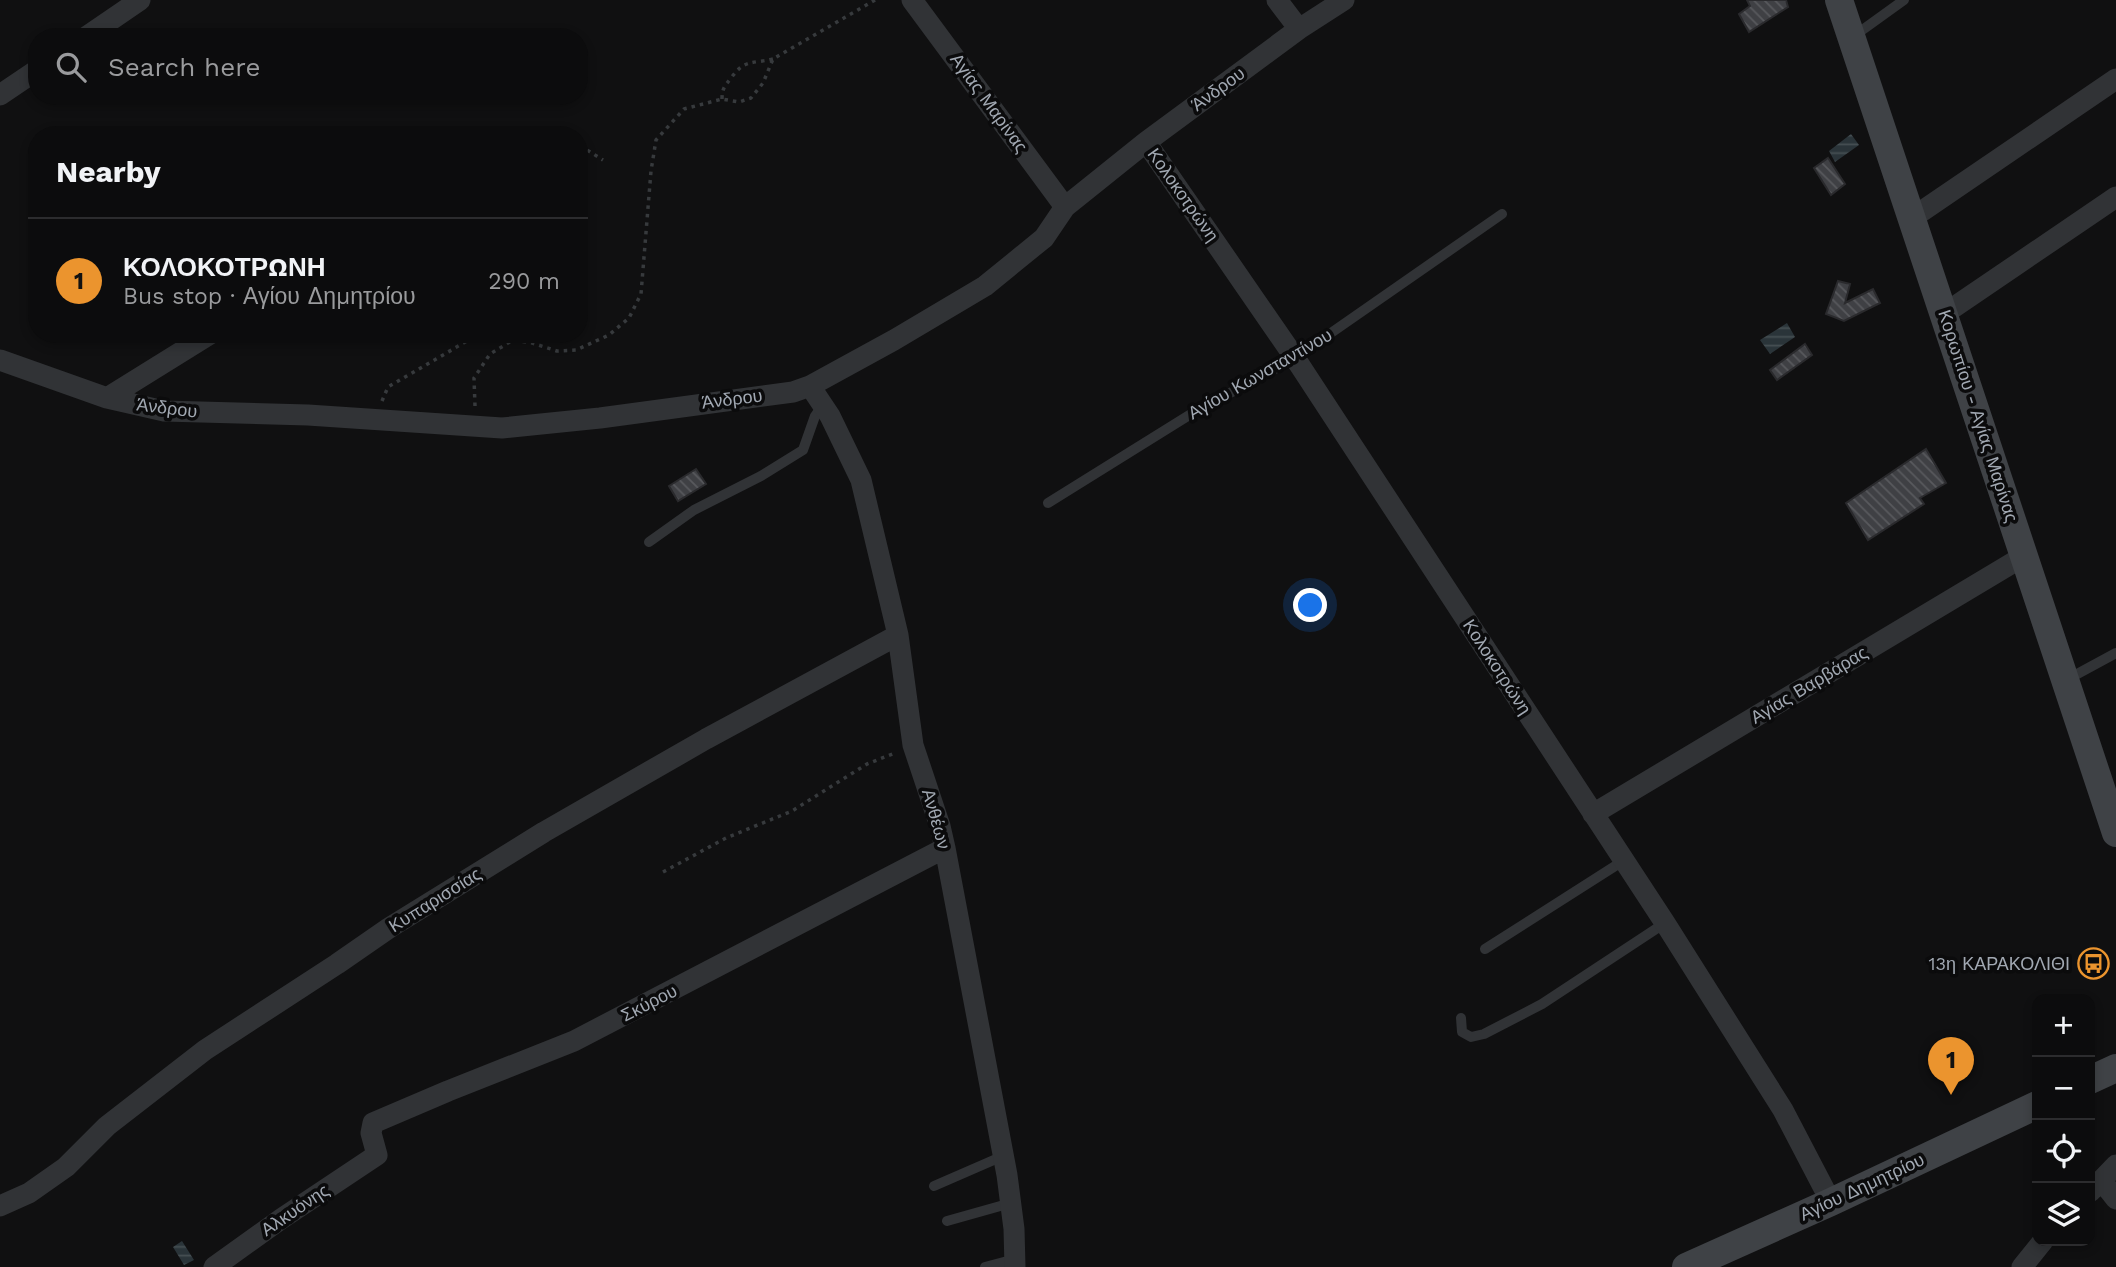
<!DOCTYPE html>
<html lang="en">
<head>
<meta charset="utf-8">
<style>
  :root { --surface:#0c0c0d; --page:#151516; --text:#f1f3f6; --muted:#9a9b9d; --line:#2c2c2e; --accent:#eb942e }
  body { margin:0; font-family:"Work Sans",sans-serif; background:var(--page); color:var(--text) }
  .controls { position:absolute; right:21px; bottom:21px; display:grid; overflow:hidden; border-radius:14px; box-shadow:0 4px 10px #0003 }
  .controls button { width:63px; height:63px; display:grid; place-items:center; padding:0; border:0; border-bottom:2px solid var(--line); background:var(--surface); color:var(--text); font:35px sans-serif }
  .you { position:absolute; left:1311px; top:606px; width:24px; height:24px; margin:-18px; border:5px solid #fff; border-radius:50%; background:#1a73e8; box-shadow:0 0 0 10px #1a73e833 }
  .badge { display:grid; place-items:center; width:46px; height:46px; border-radius:50%; background:var(--accent); color:#111; font-size:23px; font-weight:700 }
  .pin { position:absolute; translate:-50% -58px; filter:drop-shadow(0 2px 4px #0008) }
  .pin::after { content:''; position:absolute; top:37px; width:24px; height:21px; background:inherit; clip-path:polygon(0 0,100% 0,50% 100%) }
  .list { margin:0; padding:0; list-style:none }
  h2 { display:flex; justify-content:space-between; align-items:center; height:91px; margin:0; padding:0 28px; font-size:30px }
  h2 small { font-size:23px; font-weight:400; color:var(--muted) }
  .list li { display:grid; grid-template-columns:46px 1fr auto; gap:21px; align-items:center; box-sizing:border-box; height:126px; padding:0 28px; border-top:2px solid var(--line) }
  .list b { display:block; font-size:26px; white-space:nowrap }
  .list p { margin:0; font-size:23px; white-space:nowrap; color:var(--muted) }
  .list em { font-size:23px; font-style:normal; color:var(--muted) }
  .icon { flex:none; width:38px; height:38px; fill:none; stroke:currentColor; stroke-width:2; stroke-linecap:round; stroke-linejoin:round }
  .map { position:relative; flex:none; width:2116px; height:1267px; overflow:hidden }
  .search { position:absolute; background:var(--surface); box-shadow:0 4px 10px #0003; left:28px; top:28px; width:560px; height:77px; display:flex; align-items:center; gap:18px; box-sizing:border-box; padding:0 24px; border-radius:28px; color:var(--muted); font-size:26px }
  .panel { position:absolute; background:var(--surface); box-shadow:0 4px 10px #0003; left:28px; top:126px; width:560px; height:217px; border-radius:28px }
  .map>svg:first-child { display:block }
  .water { fill:url(#water-rules) }
  .building { fill:url(#building-back-hatch); stroke:#2a2a2d; stroke-width:2 }
  .lines { fill:none; stroke-linecap:round; stroke-linejoin:round }
  .path { stroke:#373a3d; stroke-width:3.5; stroke-dasharray:3.5 5; stroke-linecap:butt }
  .lane { stroke:#313336; stroke-width:10 }
  .street { stroke:#313336; stroke-width:21 }
  .secondary { stroke:#3f4246; stroke-width:28 }
  .labels { text-anchor:middle; stroke-width:7; stroke-linejoin:round; paint-order:stroke }
  .street-label { font-size:18px; fill:#a1a8b2; stroke:#0b0b0c }
  .poi-label { font-size:18px; fill:#a1a8b2; stroke:#0b0b0c; text-anchor:end }
</style>
</head>
<body>
<div class="map">
<svg width="2116" height="1267" viewBox="0 0 2116 1267">
  <defs>
    <pattern id="water-rules" width="6" height="5" patternUnits="userSpaceOnUse" patternTransform="scale(1.75)"><rect width="6" height="5" fill="#2a3439"/><path d="M0 2.5h6" fill="none" stroke="#464f53"/></pattern>
    <pattern id="building-back-hatch" width="6" height="6" patternUnits="userSpaceOnUse" patternTransform="scale(1.75)"><rect width="6" height="6" fill="#3f4044"/><path d="M-1 5l2 2M0 0l6 6M5-1l2 2" fill="none" stroke="#58595d"/></pattern>
  </defs>
  <rect width="100%" height="100%" fill="#101011"/>
  <path class="water" d="M1851,134L1859,145L1835,162L1829,151Z
    M1787,323L1795,337L1770,354L1760,340Z
    M182,1241L194,1260L184,1265L173,1247Z"/>
  <path class="building" d="M1747,0H1786L1788,7L1749,32L1739,14L1750,6Z
    M1828,158L1845,184L1831,195L1814,168Z
    M1838,281L1850,284L1845,303L1873,289L1880,303L1844,321L1826,314Z
    M1805,344L1812,355L1777,380L1770,370Z
    M1926,449L1946,483L1920,498L1924,504L1868,540L1846,503Z
    M696,469L706,484L678,501L669,486Z"/>
  <g class="lines">
    <path class="path" d="M722,99C722,88 725,86 731,78C745,59 751,64 773,59
      M579,148L587,150L603,160
      M382,401L388,387L479,334
      M475,406L474,378L490,354L513,340L532,343L557,351L576,350L609,335L629,318L641,294L651,171L656,140L684,109L722,99L739,102L751,98L763,83L773,59L875,0
      M663,872L726,838L792,811L867,764L895,753"/>
    <path class="lane" d="M1854,36L1904,0
      M1048,503L1191,414L1295,358L1502,214
      M649,542L694,510L761,476L803,450L815,416L822,406
      M2068,679L2116,653
      M1485,949L1623,861
      M1461,1018L1462,1032L1471,1037L1484,1034L1542,1004L1665,923
      M934,1186L1003,1156
      M947,1221L1011,1203
      M985,1267L1015,1259"/>
    <path class="street" d="M912,0L1065,207
      M1277,0L1299,29
      M86,37L140,0
      M0,95L37,70
      M1146,142L1295,358L1665,923L1783,1110L1831,1202
      M1912,218L2116,79
      M1944,314L2116,197
      M0,360L107,398L164,411L308,415L502,428L600,418L793,392L810,386L894,340L985,286L1044,238L1065,207L1146,142L1299,29L1344,0
      M810,386L830,416L861,480L898,635L913,745L940,826L945,848L1007,1175L1014,1229L1015,1267
      M107,398L210,334
      M1593,814L2024,556
      M2101,1180L2116,1199
      M2090,1192L2116,1165
      M0,1206L29,1193L66,1167L107,1126L205,1050L337,964L389,928L544,832L706,739L898,635
      M214,1267L281,1219L377,1155L371,1133L373,1123L448,1091L574,1041L945,848
      M2022,1267L2043,1241"/>
    <path class="secondary" d="M1839,0L2116,833
      M2090,1080L2116,1068
      M1686,1267L1831,1202L2037,1105"/>
  </g>
  <defs>
    <symbol id="bus-ring" viewBox="-11 -11 22 22"><circle r="9.5" fill="#0b0b0c" stroke="#eb942e" stroke-width="1.5"/><path d="M-5-6H5V4H4V6H2V4H-2V6H-4V4H-5ZM-3.5-4V0h7V-4ZM-3.5 1.2v1.5H-2V1.2ZM2 1.2v1.5H3.5V1.2Z" fill="#eb942e"/></symbol>
  </defs>
  <g fill-rule="evenodd">
    <use href="#bus-ring" x="2076" y="946" width="35" height="35"/>
  </g>
  <g class="labels">
    <g class="street-label">
      <text transform="translate(1218 89) rotate(-36)" y="6">Άνδρου</text>
      <text transform="translate(989 103) rotate(54)" y="6">Αγίας Μαρίνας</text>
      <text transform="translate(1183 195) rotate(55)" y="6">Κολοκοτρώνη</text>
      <text transform="translate(1260 374) rotate(-30)" y="6">Αγίου Κωνσταντίνου</text>
      <text transform="translate(732 399) rotate(-7)" y="6">Άνδρου</text>
      <text transform="translate(167 408) rotate(7)" y="6">Άνδρου</text>
      <text transform="translate(1978 416) rotate(72)" y="6">Κορωπίου - Αγίας Μαρίνας</text>
      <text transform="translate(1497 667) rotate(57)" y="6">Κολοκοτρώνη</text>
      <text transform="translate(1809 685) rotate(-31)" y="6">Αγίας Βαρβάρας</text>
      <text transform="translate(936 819) rotate(74)" y="6">Ανθέων</text>
      <text transform="translate(435 900) rotate(-32)" y="6">Κυπαρισσίας</text>
      <text transform="translate(649 1003) rotate(-27)" y="6">Σκύρου</text>
      <text transform="translate(1862 1187) rotate(-25)" y="6">Αγίου Δημητρίου</text>
      <text transform="translate(295 1210) rotate(-34)" y="6">Αλκυόνης</text>
    </g>
    <g class="poi-label">
      <text x="2070" y="970">13η ΚΑΡΑΚΟΛΙΘΙ</text>
    </g>
  </g>
</svg>
<div class="controls">
<button>+</button>
<button>−</button>
<button><svg class="icon" aria-label="locate" viewBox="0 0 24 24"><circle cx="12" cy="12" r="6"/><path d="M12 2v4M12 18v4M2 12h4M18 12h4"/></svg></button>
<button><svg class="icon" aria-label="layers" viewBox="0 0 24 24"><path d="M12 4l9 5-9 5-9-5zM3 14l9 5 9-5"/></svg></button>
</div>
<div class="you"></div>
<div class="pin badge" style="left:1951px;top:1095px">1</div>
<div class="search"><svg class="icon" aria-label="search" viewBox="0 0 24 24"><circle cx="10" cy="10" r="6"/><path d="M15 15l6 6"/></svg>Search here</div>
<section class="panel">
<h2>Nearby<small></small></h2>
<ul class="list">
<li><span class="badge">1</span><div><b>ΚΟΛΟΚΟΤΡΩΝΗ</b><p>Bus stop · Αγίου Δημητρίου</p></div><em>290 m</em></li>
</ul>
</section>
</div>
</body>
</html>
